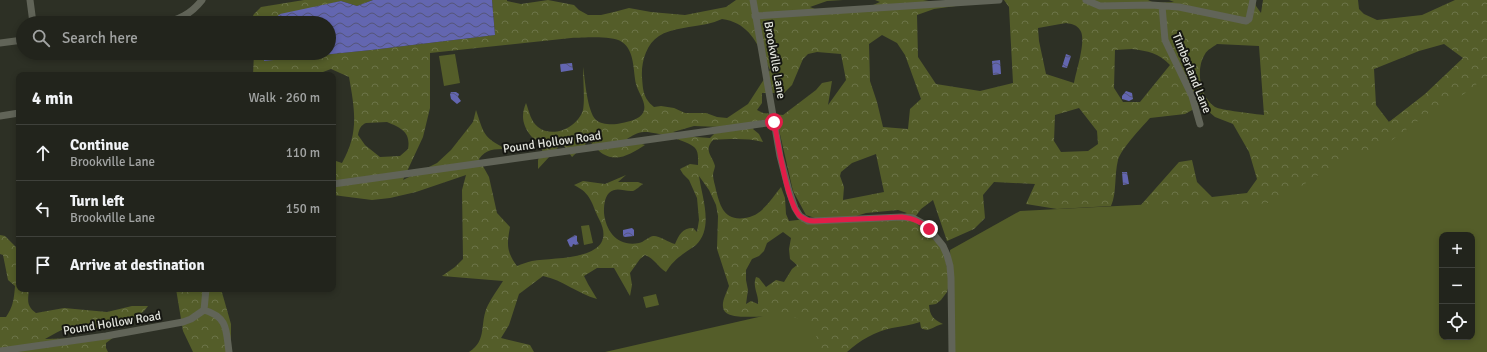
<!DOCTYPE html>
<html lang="en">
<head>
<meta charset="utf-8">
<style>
  :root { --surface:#22241c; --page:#2e3029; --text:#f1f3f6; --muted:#a2a4a3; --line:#3f413b }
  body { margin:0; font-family:Signika,sans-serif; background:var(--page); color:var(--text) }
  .controls { position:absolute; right:12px; bottom:12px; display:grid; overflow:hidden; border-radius:8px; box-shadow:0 2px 6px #0003 }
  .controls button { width:36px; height:36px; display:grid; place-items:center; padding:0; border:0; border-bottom:1px solid var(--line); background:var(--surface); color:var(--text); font:20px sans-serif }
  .stop { position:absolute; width:12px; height:12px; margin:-9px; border:3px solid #e11d48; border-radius:50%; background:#fff }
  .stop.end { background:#e11d48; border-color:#fff; box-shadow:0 1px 4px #0008 }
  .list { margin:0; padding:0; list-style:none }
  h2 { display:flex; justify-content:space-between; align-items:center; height:52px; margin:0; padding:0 16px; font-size:17px }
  h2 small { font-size:13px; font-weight:400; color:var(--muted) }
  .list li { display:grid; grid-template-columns:26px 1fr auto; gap:12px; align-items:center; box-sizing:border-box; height:56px; padding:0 16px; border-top:1px solid var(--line) }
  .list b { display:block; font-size:15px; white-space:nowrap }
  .list p { margin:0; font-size:13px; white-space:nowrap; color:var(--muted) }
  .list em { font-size:13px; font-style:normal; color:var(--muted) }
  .icon { flex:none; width:22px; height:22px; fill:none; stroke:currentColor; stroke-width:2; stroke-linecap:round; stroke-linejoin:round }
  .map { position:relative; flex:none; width:1487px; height:352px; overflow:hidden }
  .search { position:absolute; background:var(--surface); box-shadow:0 2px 6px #0003; left:16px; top:16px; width:320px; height:44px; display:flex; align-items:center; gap:10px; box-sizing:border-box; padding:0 14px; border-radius:22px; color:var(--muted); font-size:15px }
  .panel { position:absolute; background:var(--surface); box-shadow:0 2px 6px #0003; left:16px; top:72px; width:320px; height:220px; border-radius:8px }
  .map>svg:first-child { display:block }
  .green { fill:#545d29; fill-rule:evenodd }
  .forest { fill:url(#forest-crowns); fill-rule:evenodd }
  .water { fill:url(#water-waves) }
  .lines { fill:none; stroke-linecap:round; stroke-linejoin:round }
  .minor { stroke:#616458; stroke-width:7 }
  .route { stroke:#e11d48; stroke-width:5 }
  .labels { text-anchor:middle; stroke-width:4; stroke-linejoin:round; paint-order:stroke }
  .street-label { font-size:12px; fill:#e2e4dd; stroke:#161712 }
</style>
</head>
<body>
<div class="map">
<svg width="1487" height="352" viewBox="0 0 1487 352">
  <defs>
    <pattern id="forest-crowns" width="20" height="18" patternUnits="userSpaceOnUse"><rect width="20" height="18" fill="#545d29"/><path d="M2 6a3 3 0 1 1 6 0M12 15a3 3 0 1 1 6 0" fill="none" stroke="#6c7448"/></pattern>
    <pattern id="water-waves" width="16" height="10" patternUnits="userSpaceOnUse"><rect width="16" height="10" fill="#6366b0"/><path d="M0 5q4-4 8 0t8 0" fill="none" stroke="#545579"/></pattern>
  </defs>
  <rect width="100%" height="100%" fill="#2d3025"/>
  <path class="green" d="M455,54L460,83L444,86L439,56Z
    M1487,58V352H955L950,250L1020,211L1272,198ZM1442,235H1472V337H1442Z
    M589,225L593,243L584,245L581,226Z
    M656,294L659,305L646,308L643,297Z
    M815,304L825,352H605Z"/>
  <path class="forest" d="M304,0H373L357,6L341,1L273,20L272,23H249L254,14L261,7Z
    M492,0H507V1L521,4L548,0L574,5L579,10L588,15H601L614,12L629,8L651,12L685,15L726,7L736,0H843L827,1L810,7L825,13L857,12L880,2L875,0H923L956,6L934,9L917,15L918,57L936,84L980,91L1013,83L1009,7L1004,0H1148L1154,3L1174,2L1169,0H1255L1256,6L1261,13L1263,0H1358L1359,9L1364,14L1377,20L1422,15L1455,0H1487V76L1464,94L1430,112L1388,143L1343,159L1277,202L1244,206H1140L1179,162L1192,160L1197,182L1212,197L1247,193L1257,179L1249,152L1233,124L1215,117L1201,105L1185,114L1150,118C1142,127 1121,149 1118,160C1114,176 1117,192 1111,206L1057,209L1026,204L1035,184L994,182L983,195L985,218L974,229L947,241L933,200L921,209L913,220L940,246L944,254L950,281L947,292L941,300L936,304L929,305C930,316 933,319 943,324C935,325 930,333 921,328L920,322C911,325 902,326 892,328C876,331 859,341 847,352H822C818,343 816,331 809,324C791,306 725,328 723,307C722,300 727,292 729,286L717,249L718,216L716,205L709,190L699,176C702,197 714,228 696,245C692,248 687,251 683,254C676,259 671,264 666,272C658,267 654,258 645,255L640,259L630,273L632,285L630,296L614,268H597L584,276L588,284L597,299C578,294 563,280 543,276L519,294L509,325L501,338L530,345L534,352H469C488,340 479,323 488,305C492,297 498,289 503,281L442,276L455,267L463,259L462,190L466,175L416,192L390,198L372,200L333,195V160L342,163C359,133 355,111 349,77L331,69L315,75H253L254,53H265L264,61L371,50L495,35ZM722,19C751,23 758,46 770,70L748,104L727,118L717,117L706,113H685L674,108L661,106L654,107C643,98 643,90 642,77C641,63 646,44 659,36C671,28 693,27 707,24C712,23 717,21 722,19ZM1066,23C1072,24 1077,25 1080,30C1087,39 1076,71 1074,83L1046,74L1039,41L1038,28ZM882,35L897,43L905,55L921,99L910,109L908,129L883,127L877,102L870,81L869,44ZM571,38C584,38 611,35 622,42C635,51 633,71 636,84C638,93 648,103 643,113C640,119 628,122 622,123C614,125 602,125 596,120C587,111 585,79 583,67C583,79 585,100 583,110C578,127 553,139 538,127C531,122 529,111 526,103C521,115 522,125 531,136C534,140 541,142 545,144L538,160V169L562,143L572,157L589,141C594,145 598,151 603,154C618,163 632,153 645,145L627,139C632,136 637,132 644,132C653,131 688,141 694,147C699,151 698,159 698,165L690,164L680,169L683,174L689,180L697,198L699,220L697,232L693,228C682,228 679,235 675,244C668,242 658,235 653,236C648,237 644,242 639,243C618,247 606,232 604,213C604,207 604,198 609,193C617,186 624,192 633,191C636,190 640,186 643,184L638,182H618L626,175L605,184L583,181L574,185C592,194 591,203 599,219C621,261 556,257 532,261C527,262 522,264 517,266C506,251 507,244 510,227L497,213L489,177L479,159C486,149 494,149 506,149C483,137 484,134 476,110L473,122L451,150L437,163L403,180L423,137L430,108V53ZM1217,44L1259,46L1264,115C1255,114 1220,110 1215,107C1200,97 1195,69 1205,54C1207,50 1213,47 1217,44ZM1444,44L1463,58L1425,94L1389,122L1376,105L1374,69L1419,51ZM1132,49C1148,51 1159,53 1170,65L1140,102H1123L1114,88L1115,50ZM817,52L841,54L846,80L828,105L832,81L822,83L816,90L783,115L763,113L757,110L762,103V93H784L792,85L803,59L808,54ZM1079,108L1097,131L1098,144L1088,151L1061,152L1054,141L1055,115ZM761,120L777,121L793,191L806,215L815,218L789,221L786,214L785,198L781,187C771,199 762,216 745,218C724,221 720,206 716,190C715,185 713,179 713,175C713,172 715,168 715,166C713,156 703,151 713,140C731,139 746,138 763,142L759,134L753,129ZM387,122C401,128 411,132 408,149L400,156L380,157L365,145L358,135C359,129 361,125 366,123ZM694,126L721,127L710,138L696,137L673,132ZM876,154L884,192L843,200L844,187L840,176L841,172L852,163ZM898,210L907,213L887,220L853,217L866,213ZM783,232L791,238L789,249L790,259L797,265L792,269L784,282L776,280L766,287L759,278L756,277C752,287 759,294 758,304L751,301L746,304L748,290L746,280V270L752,259L759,256L764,251L767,243Z
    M0,235L5,236L18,249L19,289H29C28,300 26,306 36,313L64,308L107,312L132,306H148C138,321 115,326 98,328C92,328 85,325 79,325C66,326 56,333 45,339L114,337L106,343V348L108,352H0V317H6C13,307 14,299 15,286L8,280L3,255L0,254Z
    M176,289H221L231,324V352H193L183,331Z"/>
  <path class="water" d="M373,0H492L495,35L371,50L264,61L265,53H329V23H272L273,20L280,14L341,1L357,6Z
    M1066,54L1071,56L1067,68L1062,67Z
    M1000,60L1001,74L993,75L992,61Z
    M572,63L573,70L561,72L560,64Z
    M1126,91L1132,93L1133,99L1129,101L1122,99V96Z
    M451,92H456L459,94L458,97L461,101L457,104L451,99L450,94Z
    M1122,172H1127L1129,184L1123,185Z
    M632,228L634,230V236L625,237L623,236V230Z
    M575,235L577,236V241L579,244L576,245L573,244L572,247H570L567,240Z"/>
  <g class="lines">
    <path class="minor" d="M30,0L33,23
      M753,0L780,156L789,191L795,208L800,216L808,221H814L902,217L913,218L926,225L943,246L947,255L950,266L951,278L952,352
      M1086,0L1100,6L1151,5L1179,7L1246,21L1249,19L1253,0
      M1162,6L1165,40L1192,96L1200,124
      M755,16L999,0
      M162,23C179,20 191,14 202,0
      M0,43L23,40
      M0,116L19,113
      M333,184L774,122
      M204,310C228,317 226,330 229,352
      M0,351L106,336L183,322L191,319L204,310L206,289"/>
  </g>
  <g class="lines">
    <path class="route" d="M774,122C778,141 787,204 800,216C804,219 809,221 814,221L902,217C913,218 921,221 929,229"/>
  </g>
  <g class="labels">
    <g class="street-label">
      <text transform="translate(775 60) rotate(80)" y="4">Brookville Lane</text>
      <text transform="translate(1192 73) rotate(68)" y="4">Timberland Lane</text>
      <text transform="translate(552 142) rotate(-8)" y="4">Pound Hollow Road</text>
      <text transform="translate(112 323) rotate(-9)" y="4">Pound Hollow Road</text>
    </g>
  </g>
</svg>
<div class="controls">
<button>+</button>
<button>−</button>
<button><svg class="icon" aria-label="locate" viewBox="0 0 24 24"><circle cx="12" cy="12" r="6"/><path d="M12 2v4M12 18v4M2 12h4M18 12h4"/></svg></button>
</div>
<div class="stop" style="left:774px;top:122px"></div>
<div class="stop end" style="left:929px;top:229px"></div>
<div class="search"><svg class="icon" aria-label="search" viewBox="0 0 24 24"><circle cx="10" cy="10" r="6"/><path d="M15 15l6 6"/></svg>Search here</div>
<section class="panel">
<h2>4 min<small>Walk · 260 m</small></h2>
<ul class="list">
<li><svg class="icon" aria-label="ahead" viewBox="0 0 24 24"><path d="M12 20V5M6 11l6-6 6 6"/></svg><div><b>Continue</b><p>Brookville Lane</p></div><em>110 m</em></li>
<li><svg class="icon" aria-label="left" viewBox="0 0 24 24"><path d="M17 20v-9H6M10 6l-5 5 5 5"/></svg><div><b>Turn left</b><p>Brookville Lane</p></div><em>150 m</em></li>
<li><svg class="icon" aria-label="arrive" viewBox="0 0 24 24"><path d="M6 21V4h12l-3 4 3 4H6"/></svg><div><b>Arrive at destination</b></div></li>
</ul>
</section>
</div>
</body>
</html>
